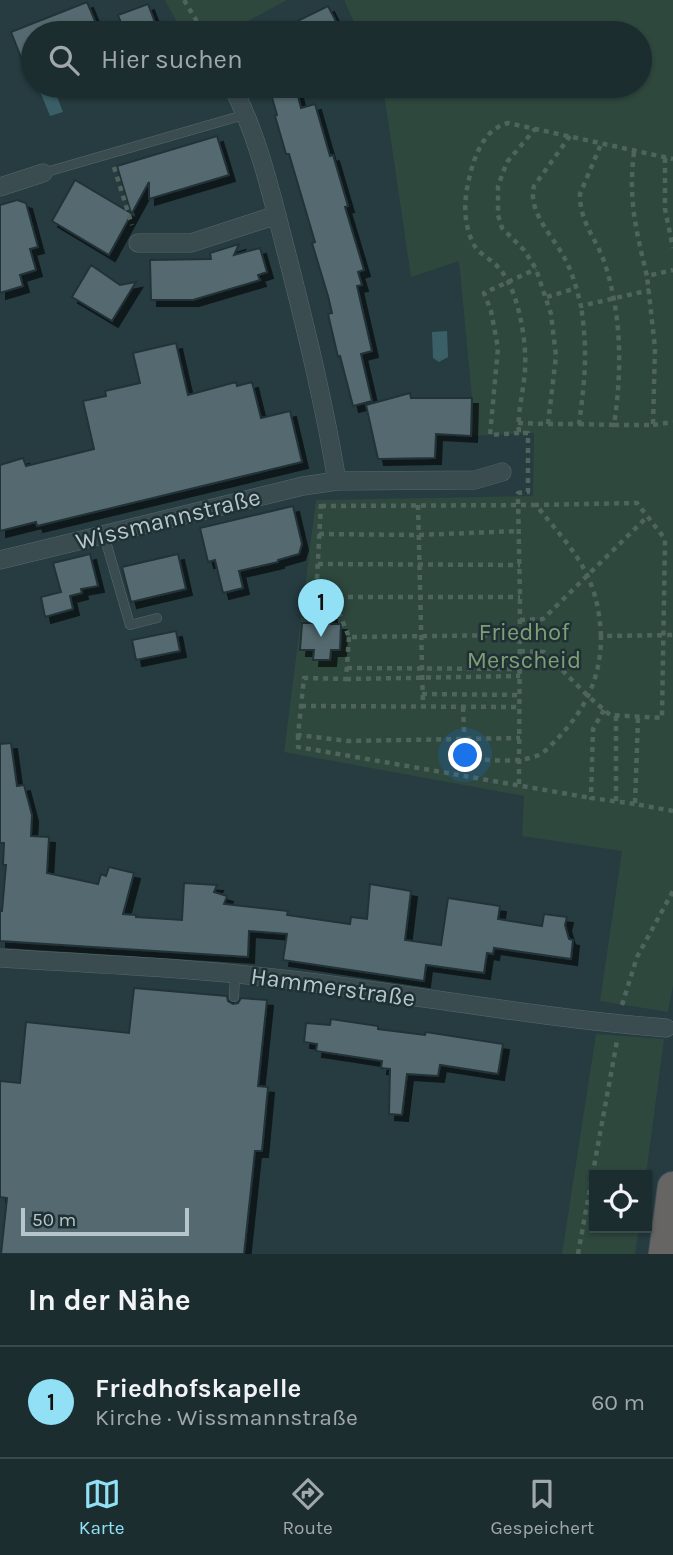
<!DOCTYPE html>
<html lang="de">
<head>
<meta charset="utf-8">
<style>
  :root { --surface:#1c2d30; --page:#29393c; --text:#f1f3f6; --muted:#a0a8ab; --line:#3a494c; --accent:#91e0f5 }
  body { margin:0; font-family:Karla,sans-serif; background:var(--page); color:var(--text) }
  .controls { position:absolute; right:21px; bottom:21px; display:grid; overflow:hidden; border-radius:0px; box-shadow:0 2px 5px #0004 }
  .controls button { width:63px; height:63px; display:grid; place-items:center; padding:0; border:0; border-bottom:2px solid var(--line); background:var(--surface); color:var(--text); font:35px sans-serif }
  .scale { position:absolute; left:21px; bottom:18px; width:168px; box-sizing:border-box; padding-left:7px; border:4px solid #b7c6ca; border-top:0; font-size:19px; line-height:24px; white-space:nowrap; color:#b7c6ca; -webkit-text-stroke:5px #1f3135; paint-order:stroke }
  .you { position:absolute; left:466px; top:756px; width:24px; height:24px; margin:-18px; border:5px solid #fff; border-radius:50%; background:#1a73e8; box-shadow:0 0 0 10px #1a73e833 }
  .badge { display:grid; place-items:center; width:46px; height:46px; border-radius:50%; background:var(--accent); color:#111; font-size:23px; font-weight:700 }
  .pin { position:absolute; translate:-50% -58px; filter:drop-shadow(0 2px 4px #0008) }
  .pin::after { content:''; position:absolute; top:37px; width:24px; height:21px; background:inherit; clip-path:polygon(0 0,100% 0,50% 100%) }
  .list { margin:0; padding:0; list-style:none }
  h2 { display:flex; justify-content:space-between; align-items:center; height:91px; margin:0; padding:0 28px; font-size:30px }
  h2 small { font-size:23px; font-weight:400; color:var(--muted) }
  .list li { display:grid; grid-template-columns:46px 1fr auto; gap:21px; align-items:center; box-sizing:border-box; height:112px; padding:0 28px; border-top:2px solid var(--line) }
  .list b { display:block; font-size:26px; white-space:nowrap }
  .list p { margin:0; font-size:23px; white-space:nowrap; color:var(--muted) }
  .list em { font-size:23px; font-style:normal; color:var(--muted) }
  .icon { flex:none; width:38px; height:38px; fill:none; stroke:currentColor; stroke-width:2; stroke-linecap:round; stroke-linejoin:round }
  .map { position:relative; flex:none; width:673px; height:1254px; overflow:hidden }
  .search { position:absolute; background:var(--surface); box-shadow:0 2px 5px #0004; left:21px; right:21px; top:21px; height:77px; display:flex; align-items:center; gap:18px; box-sizing:border-box; padding:0 24px; border-radius:38px; color:var(--muted); font-size:26px }
  .sheet { height:203px; background:var(--surface) }
  nav { display:flex; justify-content:space-around; align-items:center; box-sizing:border-box; height:98px; border-top:2px solid var(--line); background:var(--surface); font-size:19px; color:var(--muted) }
  nav a { display:grid; justify-items:center; gap:4px }
  nav .on { color:var(--accent) }
  .map>svg:first-child { display:block }
  .green { fill:#2e483e }
  .water { fill:#3a5f66 }
  .building { fill:#556b70; stroke:#213337; stroke-width:2; filter:url(#shadow) }
  .lines { fill:none; stroke-linecap:round; stroke-linejoin:round }
  .service-casing { stroke:#58696d; stroke-width:10 }
  .minor-casing { stroke:#58696d; stroke-width:19 }
  .trunk-casing { stroke:#48595d; stroke-width:32 }
  .path { stroke:#4e645d; stroke-width:4.5; stroke-dasharray:5 5; stroke-linecap:butt }
  .service { stroke:#3a4c50; stroke-width:9 }
  .minor { stroke:#3a4c50; stroke-width:18 }
  .trunk { stroke:#676564; stroke-width:30 }
  .labels { text-anchor:middle; stroke-width:5; stroke-linejoin:round; paint-order:stroke }
  .street-label { font-size:24px; fill:#b7c6ca; stroke:#1f3135 }
  .park-label { font-size:24px; fill:#7e9f76; stroke:#1f3135 }
</style>
</head>
<body>
<div class="map">
<svg width="673" height="1254" viewBox="0 0 673 1254">
  <defs>
    <filter id="shadow"><feDropShadow dx="6" dy="6" stdDeviation="0" flood-color="#0009"/></filter>
  </defs>
  <rect width="100%" height="100%" fill="#263c40"/>
  <path class="green" d="M165,0H287L226,33H183Z
    M344,0H673V986L668,1012L600,1001L622,851L522,836L524,796L284,752L316,500L533,496L534,433L471,436L472,398L459,261L411,277L383,86H640V33H359Z
    M596,1034L664,1039L646,1175H594V1228H639L635,1254H562Z"/>
  <path class="water" d="M53,86L63,112L50,116L40,91Z
    M447,331L448,357L439,362L433,358L432,332Z"/>
  <path class="building" d="M87,2L100,33H33L32,85L11,32Z
    M148,4L159,33H125L118,15Z
    M328,6L342,33H273Z
    M297,92L301,108L315,104L330,156L333,155L348,206L345,207L364,270L358,272L362,285L357,286L372,351L361,354L372,401L353,406L340,356L338,357L328,314L332,313L328,296L312,243L315,242L289,154H286L275,116L277,115L271,94Z
    M217,136L229,175L149,199V182L109,255L52,221L75,180L131,213L117,166Z
    M17,200L26,203L38,247L30,249L36,270L20,275L23,286L0,293V205Z
    M239,244L234,255L260,248L267,272L258,275L260,280L193,300H151L150,260L211,259L210,253Z
    M91,265L120,285L136,282L112,321L72,297Z
    M176,343L188,395L236,382L237,386L252,382L261,418L290,411L302,462L37,526L36,522L0,531V465L23,458L26,466L94,449L83,401L106,396L105,391L140,383L133,353Z
    M410,393L411,398H472L471,436L436,434L435,458L378,459L366,405Z
    M293,506L302,544L299,554L278,560V562L239,571L243,588L223,593L215,560L208,562L200,528Z
    M90,554L98,586L81,589L82,593L70,596L73,609L45,617L41,597L61,592L53,563Z
    M178,554L186,589L131,602L122,567Z
    M314,614H331V624H341L340,650H331L330,660H313L314,650H300L302,623H314Z
    M176,631L180,651L136,660L132,640Z
    M11,743L17,786L24,785L32,815L31,836L49,837L47,873L98,884L101,874L106,876L109,867L134,873L123,914L136,915V917L182,920L184,883L217,885L214,892L227,896L224,904L288,911L287,915L350,924L351,917L367,919L370,884L411,891L405,940L441,945L448,898L500,906L498,919L542,926L544,914L567,917L565,925L569,939L573,940L571,959L494,948L493,954L487,953L484,973L426,965L424,981L283,960L287,934L249,931L248,957L0,941V911H2L6,865H3L4,843H0V744Z
    M134,988L227,996L228,1001L233,1004L238,1003L241,998L267,1000L258,1086L268,1087L262,1151H255L244,1254H1L7,1198L0,1197V1081L20,1083L26,1022L129,1033Z
    M331,1019L378,1026V1029L425,1035L426,1032L503,1044L498,1074L440,1065L438,1076L407,1074L402,1115L389,1114L390,1069L381,1068L382,1061L316,1051L317,1044L304,1042L306,1023L330,1025Z"/>
  <g class="lines">
    <defs>
      <path id="service" d="M43,173L247,114
        M104,535L130,625L157,618
        M234,997L235,974"/>
      <path id="minor" d="M232,86C258,135 271,193 285,247C305,325 324,402 337,481
        M0,187L43,173
        M138,243H191L277,215
        M0,560L303,486L337,481L475,480L502,472
        M0,958C97,964 195,968 291,980C416,995 540,1018 666,1028"/>
      <path id="trunk" d="M664,1254L673,1187"/>
    </defs>
    <use href="#service" class="service-casing"/>
    <use href="#minor" class="minor-casing"/>
    <use href="#trunk" class="trunk-casing"/>
    <path class="path" d="M184,0L204,33
      M570,136L534,186C527,212 554,237 565,259C573,274 577,290 581,306L650,290
      M634,152C628,200 636,230 647,276L673,270
      M665,158V209L673,248
      M114,167L132,225
      M547,297L576,288
      M518,423L548,424L556,356L551,314L536,269L524,250L502,228L498,215V186L507,162L535,129
      M548,424H579C585,379 588,352 581,306
      M579,424L614,425C622,371 622,317 605,264C596,237 580,224 580,194L601,144
      M614,425H653L655,348L647,276
      M653,425L673,422
      M519,433L490,435L498,348L491,311L484,293L536,269
      M321,504L316,597L340,615L349,637L520,635
      M418,505L423,707
      M321,506L536,505C573,551 598,573 601,636
      M319,534L418,535L519,531
      M318,564L520,565
      M318,597H520
      M520,620L543,619L648,516
      M349,637L346,679L304,678L298,735L348,741L520,738
      M520,651L544,652L589,697L610,715L662,718L665,539L637,503L536,505
      M347,668L520,669
      M346,679L520,676
      M422,694L520,695
      M301,706L519,707
      M463,707L466,775
      M604,710L593,729L591,798L635,804
      M638,718L635,804L673,811
      M298,735V747L591,798
      M465,759C487,759 515,764 536,756C545,753 551,745 557,739C586,709 601,677 601,636L673,635
      M519,784L520,597L518,497V493L528,492V433H519C517,411 524,391 525,369C526,354 524,336 521,321C517,302 511,281 498,267C491,259 479,254 474,245C460,218 465,189 474,161C481,143 488,129 508,123L673,159
      M616,801V716
      M622,1005L637,957L673,891
      M578,1254L617,1041"/>
    <use href="#service" class="service"/>
    <use href="#minor" class="minor"/>
    <use href="#trunk" class="trunk"/>
  </g>
  <g class="labels">
    <g class="street-label">
      <text transform="translate(168 519) rotate(-14)" y="8">Wissmannstraße</text>
      <text transform="translate(333 987) rotate(8)" y="8">Hammerstraße</text>
    </g>
    <g class="park-label">
      <text x="524" y="640">Friedhof<tspan x="524" dy="28">Merscheid</tspan></text>
    </g>
  </g>
</svg>
<div class="controls">
<button><svg class="icon" aria-label="locate" viewBox="0 0 24 24"><circle cx="12" cy="12" r="6"/><path d="M12 2v4M12 18v4M2 12h4M18 12h4"/></svg></button>
</div>
<div class="scale">50 m</div>
<div class="you"></div>
<div class="pin badge" style="left:321px;top:637px">1</div>
<div class="search"><svg class="icon" aria-label="search" viewBox="0 0 24 24"><circle cx="10" cy="10" r="6"/><path d="M15 15l6 6"/></svg>Hier suchen</div>
</div>
<section class="sheet">
<h2>In der Nähe<small></small></h2>
<ul class="list">
<li><span class="badge">1</span><div><b>Friedhofskapelle</b><p>Kirche · Wissmannstraße</p></div><em>60 m</em></li>
</ul>
</section>
<nav>
<a class="on"><svg class="icon" aria-label="map" viewBox="0 0 24 24"><path d="M3 6l6-2 6 2 6-2v14l-6 2-6-2-6 2zM9 4v14M15 6v14"/></svg>Karte</a>
<a><svg class="icon" aria-label="directions" viewBox="0 0 24 24"><path d="M12 3l9 9-9 9-9-9zM9 14v-3h6M13 9l2 2-2 2"/></svg>Route</a>
<a><svg class="icon" aria-label="saved" viewBox="0 0 24 24"><path d="M7 4h10v16l-5-4-5 4z"/></svg>Gespeichert</a>
</nav>
</body>
</html>
